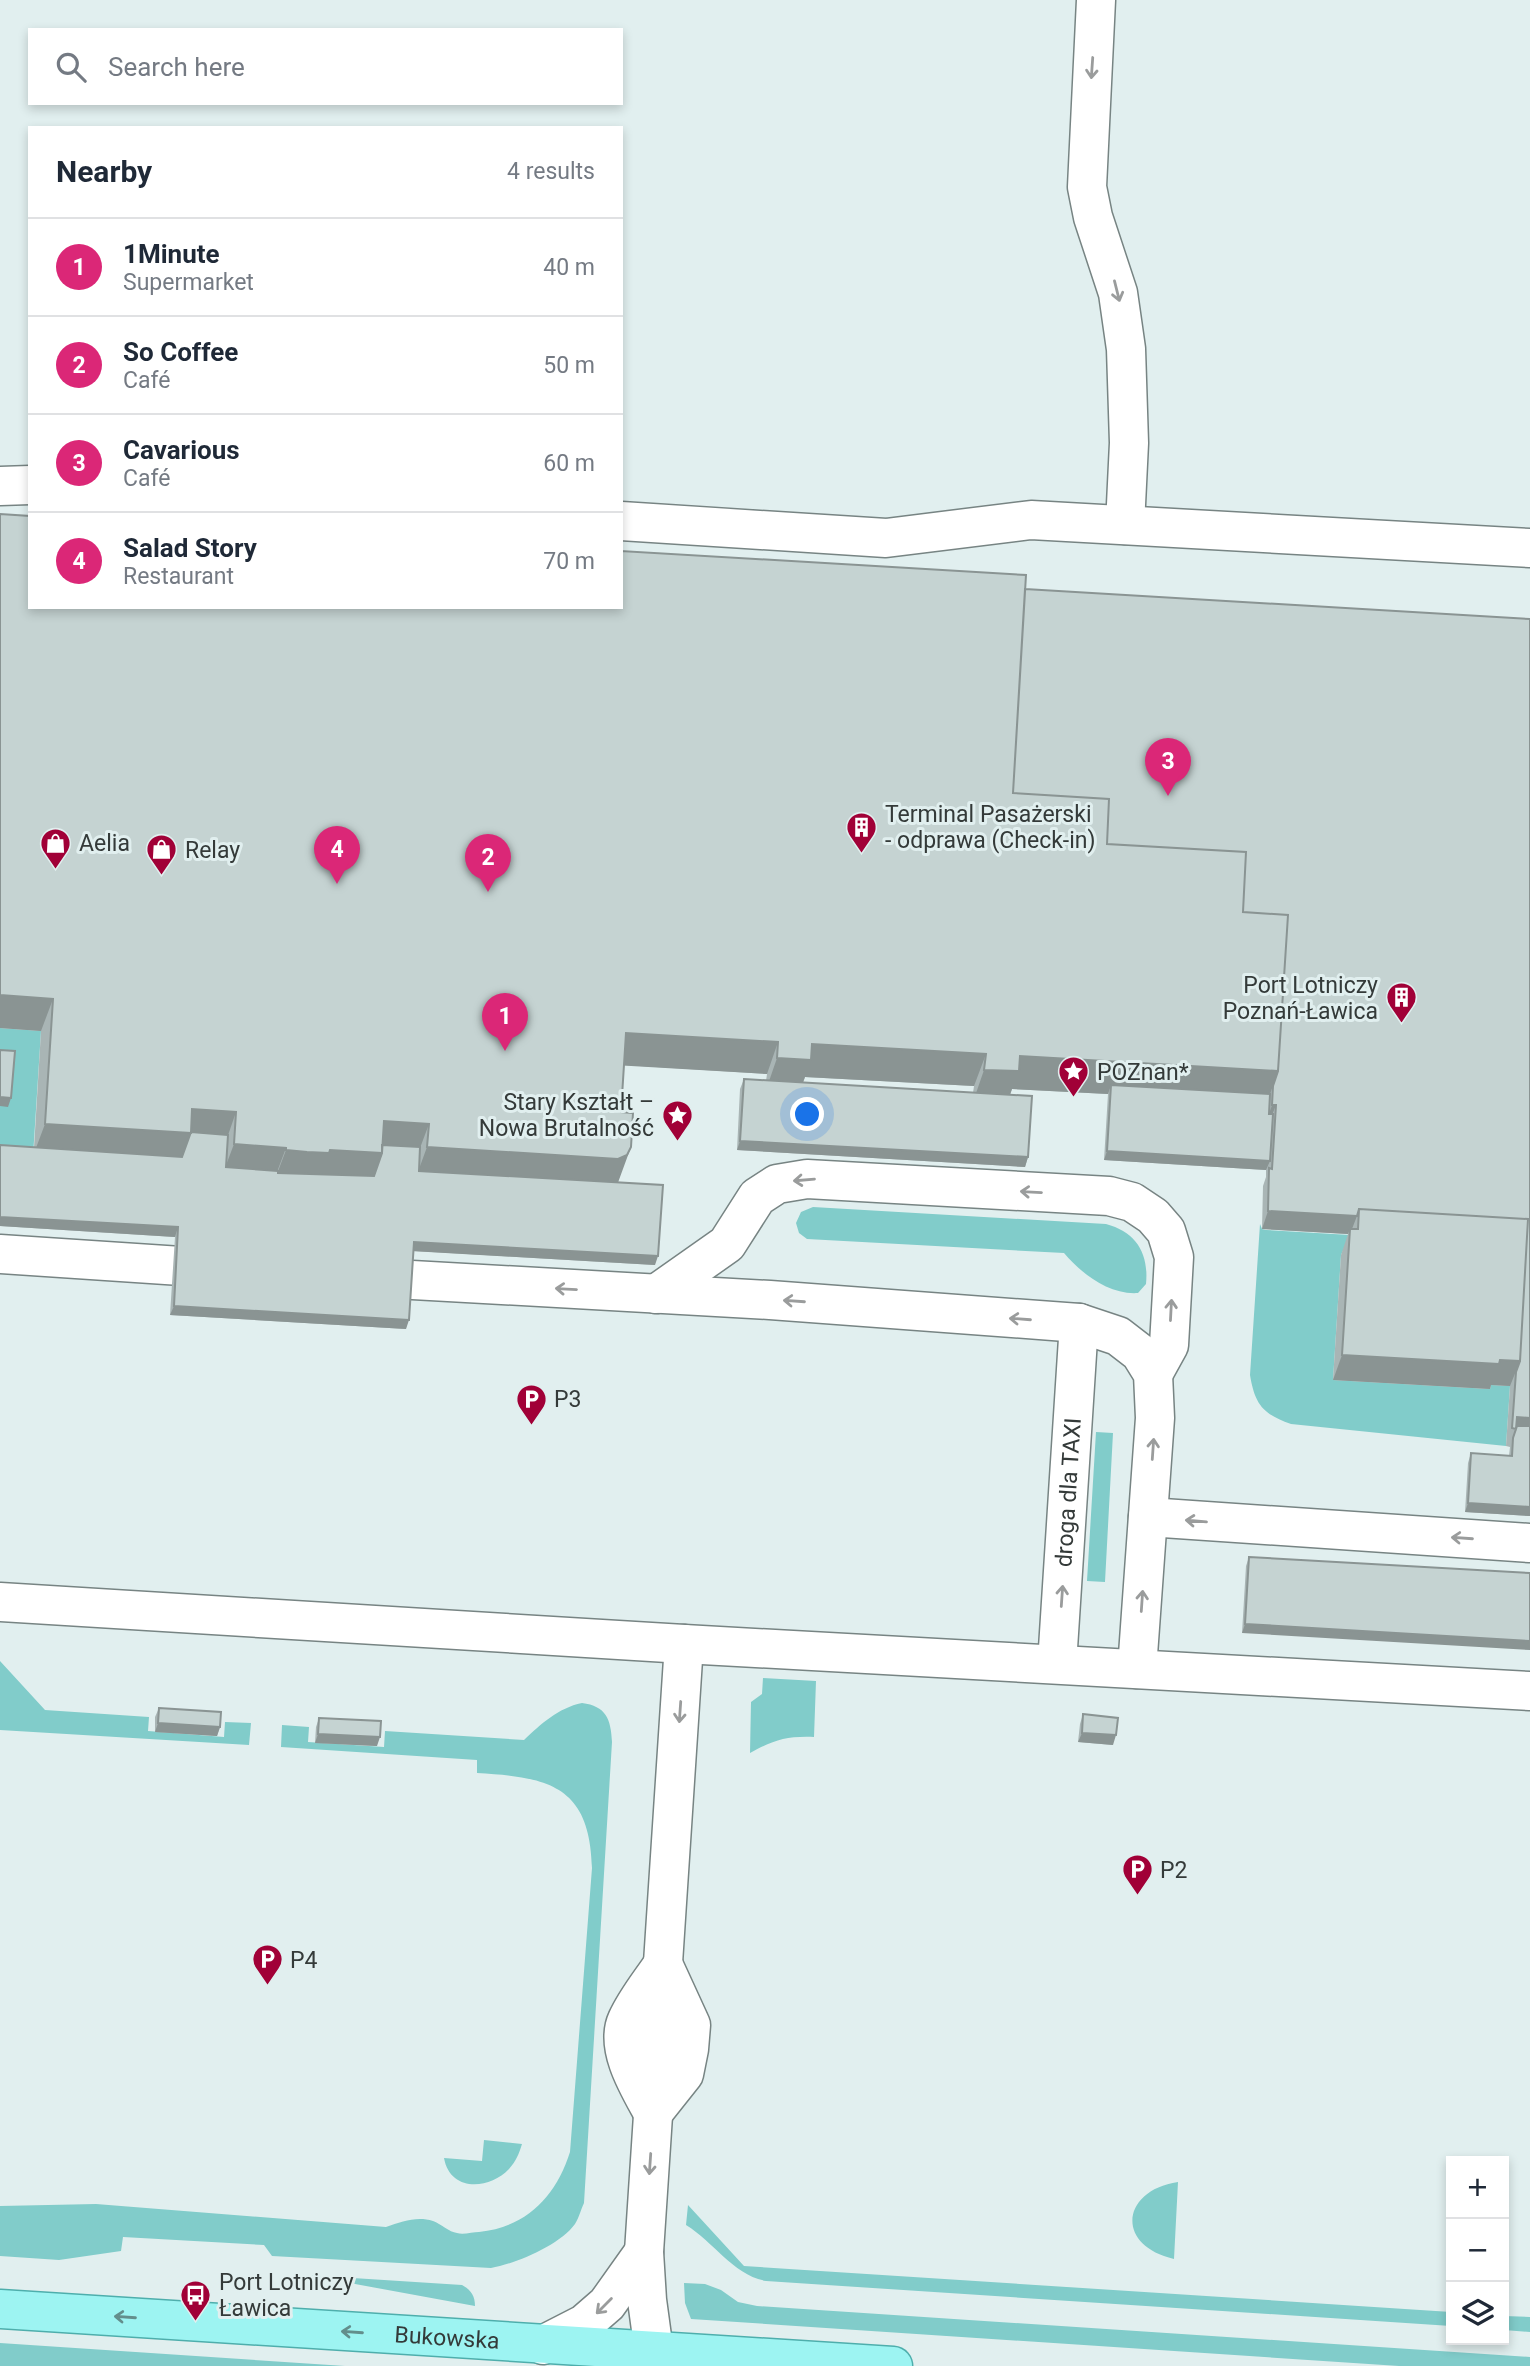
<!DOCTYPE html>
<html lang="en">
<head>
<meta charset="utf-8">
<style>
  :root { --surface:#fff; --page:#f6f6f7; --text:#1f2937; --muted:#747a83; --line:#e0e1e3; --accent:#db2777 }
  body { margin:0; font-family:Roboto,sans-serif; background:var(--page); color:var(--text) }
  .controls { position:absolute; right:21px; bottom:21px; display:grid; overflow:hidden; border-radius:0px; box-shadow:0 4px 10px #0003 }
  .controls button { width:63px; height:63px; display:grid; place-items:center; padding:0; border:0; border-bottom:2px solid var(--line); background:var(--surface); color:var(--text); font:35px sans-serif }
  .you { position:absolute; left:808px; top:1115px; width:24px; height:24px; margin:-18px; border:5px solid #fff; border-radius:50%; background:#1a73e8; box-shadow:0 0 0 10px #1a73e833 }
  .badge { display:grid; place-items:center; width:46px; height:46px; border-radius:50%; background:var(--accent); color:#fff; font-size:23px; font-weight:700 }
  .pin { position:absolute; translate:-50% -58px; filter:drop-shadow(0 2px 4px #0008) }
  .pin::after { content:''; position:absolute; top:37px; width:24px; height:21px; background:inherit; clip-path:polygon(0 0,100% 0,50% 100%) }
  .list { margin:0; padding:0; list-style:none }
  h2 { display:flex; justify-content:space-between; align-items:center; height:91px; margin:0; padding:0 28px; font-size:30px }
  h2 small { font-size:23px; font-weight:400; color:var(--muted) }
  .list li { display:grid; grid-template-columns:46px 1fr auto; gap:21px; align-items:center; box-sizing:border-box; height:98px; padding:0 28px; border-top:2px solid var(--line) }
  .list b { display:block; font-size:26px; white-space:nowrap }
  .list p { margin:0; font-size:23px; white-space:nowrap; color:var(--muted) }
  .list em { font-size:23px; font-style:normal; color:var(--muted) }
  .icon { flex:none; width:38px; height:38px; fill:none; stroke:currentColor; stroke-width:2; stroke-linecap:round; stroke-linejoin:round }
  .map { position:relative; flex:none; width:1530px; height:2366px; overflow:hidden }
  .search { position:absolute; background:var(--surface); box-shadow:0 4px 10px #0003; left:28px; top:28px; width:595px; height:77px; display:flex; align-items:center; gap:18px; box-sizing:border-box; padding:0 24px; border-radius:0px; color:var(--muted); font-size:26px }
  .panel { position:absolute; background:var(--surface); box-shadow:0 4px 10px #0003; left:28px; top:126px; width:595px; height:483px; border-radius:0px }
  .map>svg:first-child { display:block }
  .green { fill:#81ccca }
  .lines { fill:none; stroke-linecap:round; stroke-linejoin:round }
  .minor-casing { stroke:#778483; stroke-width:41 }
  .major-casing { stroke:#4eaeac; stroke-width:41 }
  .minor { stroke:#fff; stroke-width:38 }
  .major { stroke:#9df4f2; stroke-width:38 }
  .wall { fill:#a9b5b5; fill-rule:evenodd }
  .shaded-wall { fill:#8a9493 }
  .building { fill:#c5d3d2; stroke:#8a9493; stroke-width:2 }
  .oneway { stroke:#9a9c9c }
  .oneway2 { stroke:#638e8c }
  .labels { text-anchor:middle; stroke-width:6; stroke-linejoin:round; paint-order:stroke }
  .poi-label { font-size:23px; fill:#343a39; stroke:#e1efef; text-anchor:start }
  .street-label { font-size:23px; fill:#343a39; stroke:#e1efef }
</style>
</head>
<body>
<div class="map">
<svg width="1530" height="2366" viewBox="0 0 1530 2366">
  <rect width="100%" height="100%" fill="#e1efef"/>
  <path class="green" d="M0,1028L41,1031L33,1156L0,1154Z
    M813,1207L1106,1224C1136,1232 1149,1253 1146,1284L1138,1293C1109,1295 1082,1274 1064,1253L807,1239L799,1233L796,1223L801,1212Z
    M1260,1224L1262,1229L1266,1230L1350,1235L1341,1255L1333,1380L1490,1389L1491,1385L1510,1386L1506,1446L1291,1424C1263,1414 1255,1405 1250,1375Z
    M1096,1432L1113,1433L1105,1582L1087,1581Z
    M0,1661L45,1710L149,1717L148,1731L224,1737L225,1722L251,1723L249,1745L0,1730Z
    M763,1678L816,1681L814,1737C786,1736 774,1740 750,1753L751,1702L762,1694Z
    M582,1703C606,1706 611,1719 612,1742L584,2203C581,2209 579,2218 575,2224C560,2245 515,2264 491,2268L272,2256L264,2245L123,2237L121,2251L59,2260L0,2256V2206L96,2204L386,2227C402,2222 416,2216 433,2221C441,2224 449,2232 457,2233C463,2235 473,2232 479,2232C527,2227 556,2196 570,2152L592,1868C590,1786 549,1777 477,1773V1760L281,1747L282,1725L309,1727L308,1742L384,1747L385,1731L524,1740C541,1724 558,1708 582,1703Z
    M484,2140L522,2144C519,2154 516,2161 509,2169C489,2190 450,2192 444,2158L482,2161Z
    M1178,2182L1174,2259C1114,2245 1122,2190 1178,2182Z
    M688,2205L744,2266L1451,2312V2326L766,2281C733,2275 714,2242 686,2225Z
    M306,2275L462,2285C471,2290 475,2296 475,2306Z
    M684,2283L705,2284L721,2290L738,2302L757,2306L1530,2357V2366H1399L691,2319L685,2303Z
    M1504,2316L1530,2317V2332L1504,2330Z
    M0,2343L345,2366H0Z"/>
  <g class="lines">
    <defs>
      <g id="minor">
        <path d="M1096,0L1087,187L1093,217L1118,293L1126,349L1129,443L1125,525"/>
        <path d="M0,486L30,485"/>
        <path d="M621,521L886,538L1031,520L1530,548"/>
        <path d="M0,1254L226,1269"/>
        <path d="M359,1277L770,1300L1079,1323L1118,1336L1140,1353L1153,1374L1155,1418L1137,1669"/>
        <path d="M656,1294L727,1244L757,1197L777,1184L807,1179L1109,1196L1132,1202L1153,1216L1166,1231L1174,1257L1169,1345L1153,1374"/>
        <path d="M1148,1517L1530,1543"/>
        <path d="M0,1602L684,1644L1530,1691"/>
        <path id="s1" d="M1057,1664L1079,1323"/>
        <path d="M663,1964L691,2025L689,2049L684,2074L653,2113C640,2089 614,2048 627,2020C636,2000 651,1982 663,1964Z"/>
        <path d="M543,2345L584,2324L607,2304L644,2252"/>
        <path d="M656,2366L647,2300L644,2252L684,1644"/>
      </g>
      <g id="major">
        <path id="s2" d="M0,2309L893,2366"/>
      </g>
    </defs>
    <use href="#minor" class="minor-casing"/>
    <use href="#major" class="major-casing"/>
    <use href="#minor" class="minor"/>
    <use href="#major" class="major"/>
  </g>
  <path class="wall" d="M0,514L1025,589L1530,619V1516L1465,1512L1468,1463L1471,1453L1509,1456L1510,1447L1506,1446L1510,1386L1491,1385L1490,1389L1333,1380L1341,1255L1348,1234L1262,1229L1263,1186L1266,1177V1170L1104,1160L1108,1094L1012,1089L1010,1095L1028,1157L1025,1167L737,1150L740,1089L744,1079L766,1081L767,1074L624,1065L618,1183L655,1265L414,1251L406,1329L170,1315L175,1237L0,1226V1145L34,1148L41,1031L0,1028ZM805,1077L974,1086L973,1093L803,1083Z
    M1249,1557L1530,1573L1242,1633L1246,1566Z
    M159,1708L220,1727L217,1736L155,1732V1717Z
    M1083,1714L1113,1745L1078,1742L1080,1724Z
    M319,1718L377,1746L315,1743L316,1727Z"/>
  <path class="shaded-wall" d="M0,995L53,999L41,1031L0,1028Z
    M626,1033L778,1042L767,1074L614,1065Z
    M812,1044L986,1054L974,1086L805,1077L799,1092L766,1090L777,1058Z
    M1020,1056L1278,1071L1267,1103L1111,1085L1108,1094L1012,1089L1007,1103L973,1102L984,1070Z
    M0,1097L11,1098L8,1107L0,1106Z
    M1272,1105H1276L1269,1123H1266Z
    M192,1109L236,1112L225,1144L179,1166L33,1156L45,1124Z
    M384,1121L429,1124L417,1156L370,1185L274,1182L286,1150H330Z
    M740,1141L1028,1157L1025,1167L737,1150Z
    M234,1144L286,1148L274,1180L222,1176Z
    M427,1147H631L616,1188L415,1180Z
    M1107,1151L1270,1161L1266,1170L1104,1160Z
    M1268,1211L1357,1216L1350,1234V1229L1348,1234L1262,1229Z
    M0,1217L178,1227L175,1237L0,1226Z
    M414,1242L658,1256L655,1265L411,1251Z
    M174,1306L409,1320L406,1329L170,1315Z
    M1342,1355L1500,1360L1520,1361L1510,1386L1491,1385L1490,1389L1333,1380Z
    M1517,1417L1530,1418V1436L1516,1429Z
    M1468,1503L1530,1507V1516L1465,1512Z
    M1245,1624L1530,1641V1650L1242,1633Z
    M158,1723L220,1727L217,1736L155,1732Z
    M1082,1733L1116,1735L1113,1745L1078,1742Z
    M318,1734L380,1737L377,1746L315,1743Z"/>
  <path class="building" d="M0,514L30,516V607H621V551L1026,575L1013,793L1109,799L1107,844L1246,852L1243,912L1288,915L1278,1071L1020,1056L1019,1071L984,1070L986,1054L812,1044L811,1060L777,1058L778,1042L626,1033L621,1112L633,1113L631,1147L627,1155L618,1159L427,1147L429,1124L384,1121L382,1153L330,1150L329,1153L307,1152L286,1150V1148L234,1144L236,1112L192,1109L191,1133L45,1124L53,999L0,995Z
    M1025,589L1530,619V1418L1517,1417L1516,1429L1512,1428L1516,1372L1520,1361L1528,1219L1359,1209L1357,1216L1268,1211L1269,1168L1272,1169L1276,1105H1272L1273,1086L1278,1071L1288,915L1243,912L1246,852L1107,844L1109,799L1013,793Z
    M0,1050L15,1051L11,1098L0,1097Z
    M744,1079L1032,1096L1028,1157L740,1141Z
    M1111,1085L1270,1094L1269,1114H1273L1270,1161L1107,1151Z
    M191,1132L228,1135L226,1167L278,1171V1173L374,1176L382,1153V1145L420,1147L419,1171L663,1185L658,1256L414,1242L409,1320L174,1306L178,1227L0,1217V1145L182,1157Z
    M1359,1209L1528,1219L1520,1361L1500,1360L1499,1364L1342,1355L1350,1229H1358Z
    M1517,1426H1530V1507L1468,1503L1471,1453L1512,1456L1513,1438Z
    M1249,1557L1530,1573V1641L1245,1624Z
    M159,1708L221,1712L220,1727L158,1723Z
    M1083,1714L1118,1718L1116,1735L1082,1733Z
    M319,1718L381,1721L380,1737L318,1734Z"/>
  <defs><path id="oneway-shaft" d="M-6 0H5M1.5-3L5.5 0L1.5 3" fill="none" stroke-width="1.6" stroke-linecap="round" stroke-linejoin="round" transform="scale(1.75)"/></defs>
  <g class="oneway">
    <use href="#oneway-shaft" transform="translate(1092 68) rotate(94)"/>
    <use href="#oneway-shaft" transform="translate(1117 291) rotate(76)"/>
    <use href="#oneway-shaft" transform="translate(804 1180) rotate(175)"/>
    <use href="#oneway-shaft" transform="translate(1031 1192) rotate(-177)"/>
    <use href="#oneway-shaft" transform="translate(566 1289) rotate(-177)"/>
    <use href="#oneway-shaft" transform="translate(794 1301) rotate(-176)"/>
    <use href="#oneway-shaft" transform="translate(1171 1310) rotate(-87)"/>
    <use href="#oneway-shaft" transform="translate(1020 1319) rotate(-176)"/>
    <use href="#oneway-shaft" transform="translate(1153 1449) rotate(-86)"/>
    <use href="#oneway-shaft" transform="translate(1196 1521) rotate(-175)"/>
    <use href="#oneway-shaft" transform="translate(1462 1538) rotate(-176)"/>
    <use href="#oneway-shaft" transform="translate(1062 1596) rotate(-86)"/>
    <use href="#oneway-shaft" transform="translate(1142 1601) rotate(-86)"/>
    <use href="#oneway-shaft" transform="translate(680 1712) rotate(94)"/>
    <use href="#oneway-shaft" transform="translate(650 2164) rotate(94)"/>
    <use href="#oneway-shaft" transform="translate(604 2306) rotate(135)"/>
  </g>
  <g class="oneway2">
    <use href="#oneway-shaft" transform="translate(125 2317) rotate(-176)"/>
    <use href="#oneway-shaft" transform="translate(352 2332) rotate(-176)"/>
  </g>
  <defs>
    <symbol id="building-pin" viewBox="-11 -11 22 30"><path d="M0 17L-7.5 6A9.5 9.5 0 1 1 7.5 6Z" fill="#a10037" stroke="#e1efef"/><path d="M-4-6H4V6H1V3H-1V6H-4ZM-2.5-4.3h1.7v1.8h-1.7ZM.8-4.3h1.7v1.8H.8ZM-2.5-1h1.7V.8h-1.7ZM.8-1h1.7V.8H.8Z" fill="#fff"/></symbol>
    <symbol id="shop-pin" viewBox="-11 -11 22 30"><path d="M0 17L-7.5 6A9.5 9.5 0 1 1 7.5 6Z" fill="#a10037" stroke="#e1efef"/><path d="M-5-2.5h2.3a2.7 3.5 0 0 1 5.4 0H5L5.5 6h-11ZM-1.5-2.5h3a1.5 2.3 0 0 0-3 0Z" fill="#fff"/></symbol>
    <symbol id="sight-pin" viewBox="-11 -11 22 30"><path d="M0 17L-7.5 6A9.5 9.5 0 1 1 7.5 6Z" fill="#a10037" stroke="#e1efef"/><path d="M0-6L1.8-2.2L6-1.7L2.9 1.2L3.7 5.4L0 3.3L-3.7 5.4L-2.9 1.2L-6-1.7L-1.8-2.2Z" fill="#fff"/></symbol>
    <symbol id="parking-pin" viewBox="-11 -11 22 30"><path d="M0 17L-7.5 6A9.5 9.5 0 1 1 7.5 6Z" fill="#a10037" stroke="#e1efef"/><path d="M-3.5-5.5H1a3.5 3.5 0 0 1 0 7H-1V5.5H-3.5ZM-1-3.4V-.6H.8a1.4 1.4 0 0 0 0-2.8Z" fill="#fff"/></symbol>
    <symbol id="bus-pin" viewBox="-11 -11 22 30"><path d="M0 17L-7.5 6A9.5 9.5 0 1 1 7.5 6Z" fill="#a10037" stroke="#e1efef"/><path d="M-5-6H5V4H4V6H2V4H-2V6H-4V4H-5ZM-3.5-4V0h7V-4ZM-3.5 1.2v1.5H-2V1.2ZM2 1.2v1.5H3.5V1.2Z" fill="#fff"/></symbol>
  </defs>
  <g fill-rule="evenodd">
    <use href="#building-pin" x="844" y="810" width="35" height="47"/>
    <use href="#shop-pin" x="38" y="826" width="35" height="47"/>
    <use href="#shop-pin" x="144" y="832" width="35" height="47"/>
    <use href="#building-pin" x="1384" y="980" width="35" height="47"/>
    <use href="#sight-pin" x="1056" y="1054" width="35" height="47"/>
    <use href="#sight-pin" x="660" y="1098" width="35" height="47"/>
    <use href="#parking-pin" x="514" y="1382" width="35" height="47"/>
    <use href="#parking-pin" x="1120" y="1852" width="35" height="47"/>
    <use href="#parking-pin" x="250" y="1942" width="35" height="47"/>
    <use href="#bus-pin" x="178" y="2278" width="35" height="47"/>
  </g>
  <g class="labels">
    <g class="poi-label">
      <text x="885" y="822">Terminal Pasażerski<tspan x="885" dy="26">- odprawa (Check-in)</tspan></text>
      <text x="79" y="851">Aelia</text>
      <text x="185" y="858">Relay</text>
      <text x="1378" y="993" text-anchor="end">Port Lotniczy<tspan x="1378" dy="26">Poznań-Ławica</tspan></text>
      <text x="1097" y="1080">POZnan*</text>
      <text x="654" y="1110" text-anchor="end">Stary Kształt –<tspan x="654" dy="26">Nowa Brutalność</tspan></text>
      <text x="554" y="1407">P3</text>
      <text x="1160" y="1878">P2</text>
      <text x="290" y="1968">P4</text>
      <text x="219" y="2290">Port Lotniczy<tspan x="219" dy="26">Ławica</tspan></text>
    </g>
    <g class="street-label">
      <text dy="8" stroke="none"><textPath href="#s1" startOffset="172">droga dla TAXI</textPath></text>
      <text dy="8" stroke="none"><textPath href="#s2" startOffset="448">Bukowska</textPath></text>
    </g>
  </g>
</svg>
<div class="controls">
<button>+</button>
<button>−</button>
<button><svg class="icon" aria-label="layers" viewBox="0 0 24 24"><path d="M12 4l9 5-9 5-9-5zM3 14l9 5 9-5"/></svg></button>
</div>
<div class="you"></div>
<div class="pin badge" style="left:505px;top:1051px">1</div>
<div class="pin badge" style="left:488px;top:892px">2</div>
<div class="pin badge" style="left:1168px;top:796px">3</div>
<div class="pin badge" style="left:337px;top:884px">4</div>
<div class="search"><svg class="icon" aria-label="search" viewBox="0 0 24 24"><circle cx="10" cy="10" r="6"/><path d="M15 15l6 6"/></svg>Search here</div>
<section class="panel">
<h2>Nearby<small>4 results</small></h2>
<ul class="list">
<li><span class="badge">1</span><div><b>1Minute</b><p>Supermarket</p></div><em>40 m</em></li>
<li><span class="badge">2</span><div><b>So Coffee</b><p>Café</p></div><em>50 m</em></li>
<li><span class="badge">3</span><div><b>Cavarious</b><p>Café</p></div><em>60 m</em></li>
<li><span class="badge">4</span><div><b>Salad Story</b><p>Restaurant</p></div><em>70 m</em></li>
</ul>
</section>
</div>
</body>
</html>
